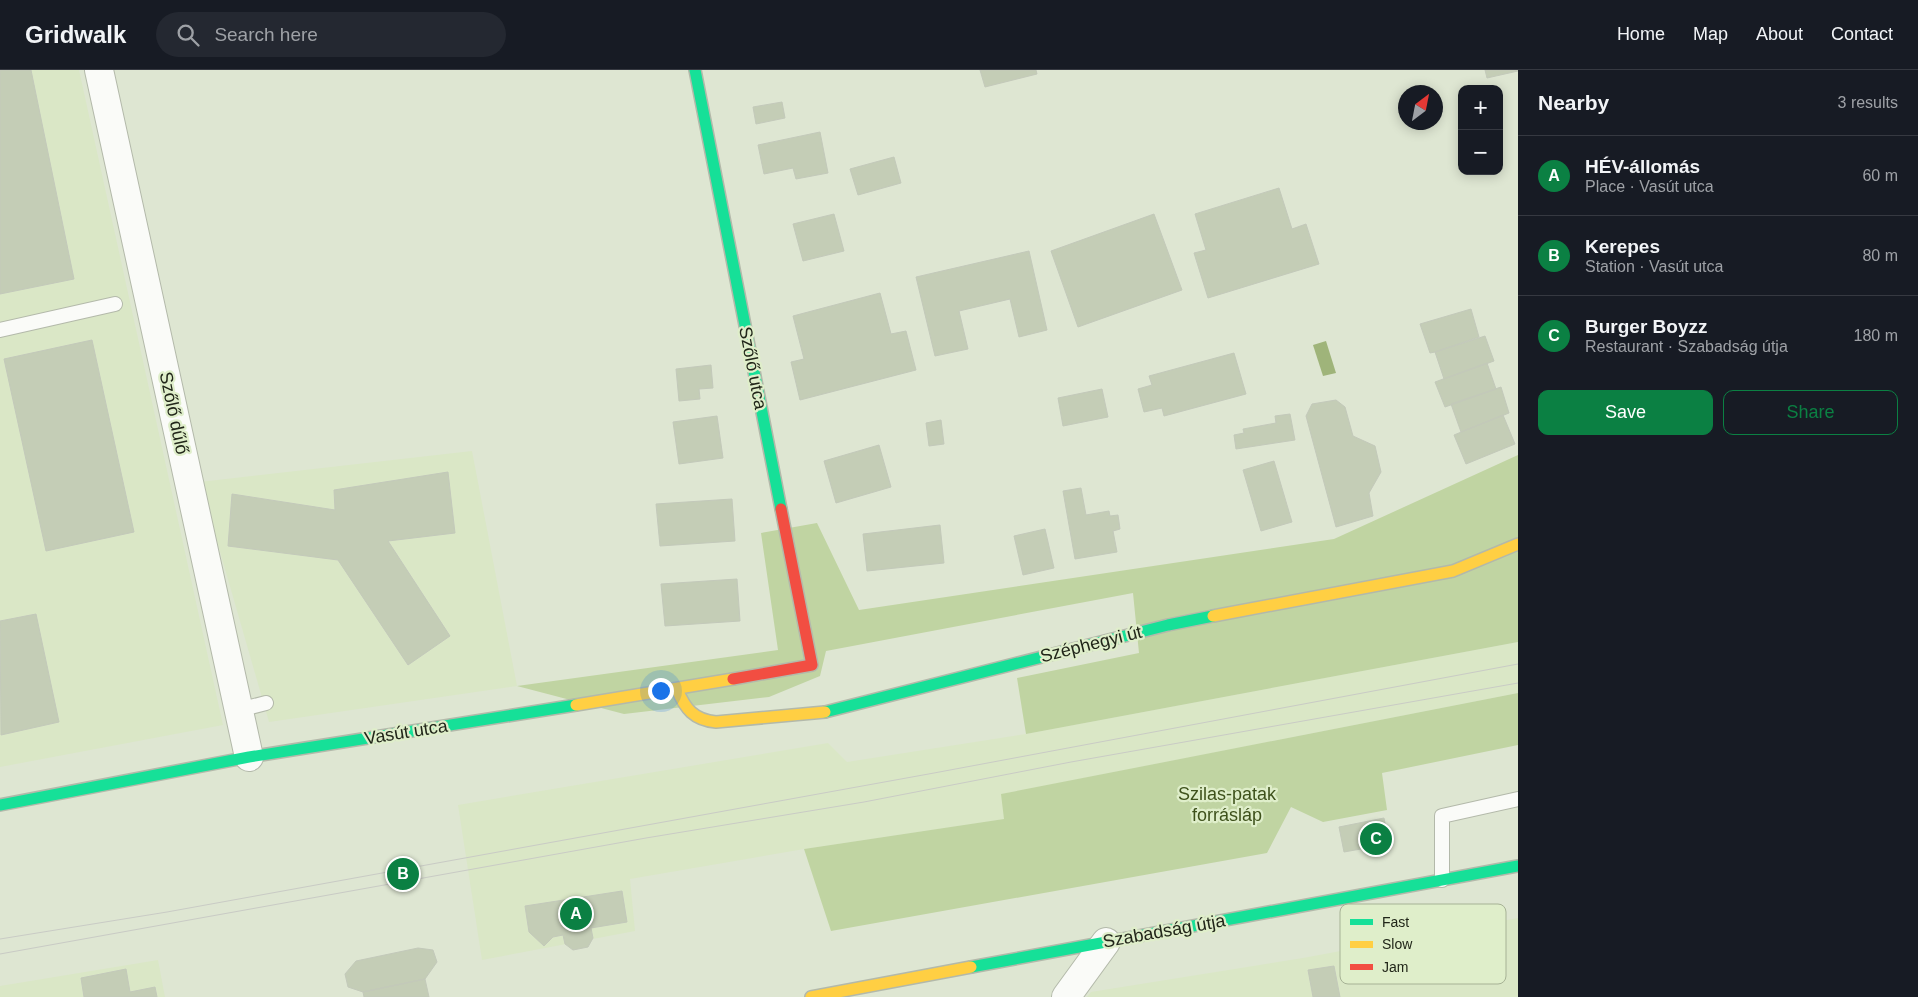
<!DOCTYPE html>
<html lang="en">
<head>
<meta charset="utf-8">
<style>
  :root { --surface:#171b24; --page:#242831; --text:#f1f3f6; --muted:#9ea1a6; --line:#363941; --accent:#0b8043 }
  body { margin:0; font-family:Helvetica,sans-serif; background:var(--page); color:var(--text) }
  .controls { position:absolute; right:15px; top:15px; display:grid; overflow:hidden; border-radius:10px; box-shadow:0 2px 12px #0003 }
  .controls button { width:45px; height:45px; display:grid; place-items:center; padding:0; border:0; border-bottom:1px solid var(--line); background:var(--surface); color:var(--text); font:25px sans-serif }
  .compass { position:absolute; left:1398px; top:15px; width:45px; height:45px; border-radius:50%; background:var(--surface); box-shadow:0 2px 12px #0003; rotate:32deg }
  .you { position:absolute; left:660px; top:620px; width:18px; height:18px; margin:-12px; border:4px solid #fff; border-radius:50%; background:#1a73e8; box-shadow:0 0 0 8px #1a73e833 }
  .badge { display:grid; place-items:center; width:32px; height:32px; border-radius:50%; background:var(--accent); color:#fff; font-size:16px; font-weight:700 }
  .pin { position:absolute; translate:-50% -50%; border:2px solid #fff; box-shadow:0 1px 5px #0006 }
  .list { margin:0; padding:0; list-style:none }
  h2 { display:flex; justify-content:space-between; align-items:center; height:65px; margin:0; padding:0 20px; font-size:21px }
  h2 small { font-size:16px; font-weight:400; color:var(--muted) }
  .list li { display:grid; grid-template-columns:32px 1fr auto; gap:15px; align-items:center; box-sizing:border-box; height:80px; padding:0 20px; border-top:1px solid var(--line) }
  .list b { display:block; font-size:19px; white-space:nowrap }
  .list p { margin:0; font-size:16px; white-space:nowrap; color:var(--muted) }
  .list em { font-size:16px; font-style:normal; color:var(--muted) }
  .actions { display:flex; gap:10px; padding:15px 20px }
  .actions a { flex:1; padding:11px 0; border:1px solid var(--accent); border-radius:10px; text-align:center; font-size:18px; color:var(--accent) }
  .actions .main { background:var(--accent); color:#fff }
  .icon { flex:none; width:28px; height:28px; fill:none; stroke:currentColor; stroke-width:2; stroke-linecap:round; stroke-linejoin:round }
  .map { position:relative; flex:none; width:1518px; height:927px; overflow:hidden }
  header { display:flex; align-items:center; gap:30px; box-sizing:border-box; height:70px; padding:0 25px; background:var(--surface); border-bottom:1px solid var(--line) }
  header strong { font-size:24px }
  nav { display:flex; gap:28px; margin-inline-start:auto; font-size:18px }
  .search { width:350px; height:45px; background:var(--page); display:flex; align-items:center; gap:12px; box-sizing:border-box; padding:0 18px; border-radius:28px; color:var(--muted); font-size:19px }
  main { display:flex }
  aside { flex:1; background:var(--surface) }
  .map>svg:first-child { display:block }
  .built { fill:#dae7c6 }
  .green { fill:#c0d4a2 }
  .water { fill:#9fb47a }
  .building { fill:#c4cdb6; stroke:#c3c9ba }
  .lines { fill:none; stroke-linecap:round; stroke-linejoin:round }
  .lane-casing { stroke:#b3b9aa; stroke-width:16 }
  .street-casing { stroke:#b3b9aa; stroke-width:30 }
  .fast-casing { stroke:#b3b9aa; stroke-width:14 }
  .slow-casing { stroke:#b3b9aa; stroke-width:14 }
  .jam-casing { stroke:#b3b9aa; stroke-width:14 }
  .lane { stroke:#fafbf8; stroke-width:14 }
  .street { stroke:#fafbf8; stroke-width:28 }
  .fast { stroke:#16e098; stroke-width:11 }
  .slow { stroke:#ffcf43; stroke-width:11 }
  .jam { stroke:#f24e42; stroke-width:11 }
  .tram { stroke:#c9cbc5; stroke-width:1 }
  .labels { text-anchor:middle; stroke-width:4.5; stroke-linejoin:round; paint-order:stroke }
  .street-label { font-size:18px; fill:#212619; stroke:#dfeeca }
  .park-label { font-size:18px; fill:#3e511b; stroke:#dfeeca }
  .key { fill:#dfeeca; stroke:#a6b295; stroke-width:1 }
  .key-label { font-size:14px; fill:#212619 }
</style>
</head>
<body>
<header>
<strong>Gridwalk</strong>
<div class="search"><svg class="icon" aria-label="search" viewBox="0 0 24 24"><circle cx="10" cy="10" r="6"/><path d="M15 15l6 6"/></svg>Search here</div>
<nav><a>Home</a><a>Map</a><a>About</a><a>Contact</a></nav>
</header>
<main>
<div class="map">
<svg width="1518" height="927" viewBox="0 0 1518 927">
  <rect width="100%" height="100%" fill="#dee6d2"/>
  <path class="built" d="M0,0H79L223,655L0,697Z
    M472,381L517,616L269,652L200,412Z
    M1518,572V623L1002,724L1005,749L804,779L630,809L635,861L482,890L458,735L828,673L847,692L1026,664Z
    M1518,848V927H1087L1091,922L1303,888Z
    M158,890L165,927H0V916Z"/>
  <path class="green" d="M1518,385V572L1026,664L1017,608L1139,583L1133,523L826,581L820,606L769,627L624,644L517,616L778,580L761,463L817,453L859,540L1334,469Z
    M1518,623V675L1382,703L1387,740L1323,752L1291,737L1267,783L831,861L804,779L1004,749L1001,724Z"/>
  <path class="water" d="M1326,271L1336,303L1323,306L1313,275Z"/>
  <path class="building" d="M0,0H31L74,209L0,224Z
    M980,0H1036L1037,4L985,17Z
    M1485,0H1518V1L1487,8Z
    M782,32L785,48L756,54L753,37Z
    M820,62L828,103L796,109L793,98L764,104L758,75Z
    M894,87L901,113L858,125L850,99Z
    M1279,118L1292,159L1306,154L1319,194L1208,228L1194,183L1206,180L1195,144Z
    M834,144L844,181L803,191L793,154Z
    M1154,144L1182,220L1078,257L1051,181Z
    M1029,181L1047,260L1019,267L1010,229L959,241L968,279L935,286L916,207Z
    M880,223L891,264L906,261L916,300L800,330L791,292L804,289L793,246Z
    M1471,239L1479,267L1435,282L1430,283L1420,254Z
    M1485,266L1494,291L1444,309L1435,282Z
    M92,270L134,462L46,481L4,289Z
    M1234,283L1246,324L1164,346L1162,338L1144,342L1138,319L1152,315L1149,306Z
    M1487,293L1496,319L1445,337L1435,312Z
    M711,295L713,318L699,319L700,329L679,331L676,299Z
    M1501,317L1509,343L1461,362L1451,334Z
    M1102,319L1108,347L1063,356L1058,328Z
    M1336,330L1345,337L1353,366L1375,376L1381,402L1369,423L1373,446L1336,457L1306,346L1312,334Z
    M1290,344L1295,370L1236,379L1234,365L1244,363L1243,359L1276,353L1275,346Z
    M1503,345L1515,374L1466,394L1454,365Z
    M717,346L723,388L679,394L673,352Z
    M941,350L944,374L929,376L926,353Z
    M879,375L891,417L836,433L824,391Z
    M1274,391L1292,452L1261,461L1243,400Z
    M448,402L455,463L388,471L450,566L408,595L338,490L228,476L232,424L335,440L334,420Z
    M1081,418L1086,445L1109,441L1110,446L1118,445L1120,459L1113,461L1117,482L1075,489L1063,421Z
    M732,429L735,471L660,476L656,434Z
    M940,455L944,493L867,501L863,464Z
    M1045,459L1054,498L1023,505L1014,466Z
    M737,509L740,551L665,556L661,514Z
    M36,544L59,652L1,665L0,551Z
    M1384,748L1389,774L1344,782L1339,757Z
    M622,821L627,852L591,858L593,868L588,877L573,880L565,874L563,865L553,867L544,876L529,862L525,836Z
    M418,878L433,880L437,892L425,909L363,922L348,917L345,904L356,891Z
    M1334,896L1340,927H1313L1308,900Z
    M126,899L130,922L155,917L157,927H84L81,908Z
    M425,909L429,927H364L363,922Z"/>
  <g class="lines">
    <defs>
      <path id="lane" d="M0,260L115,234
        M239,640L266,633
        M1442,810V746L1518,729"/>
      <path id="street" d="M99,0L249,687
        M1066,927L1106,872"/>
      <path id="fast" d="M695,0L781,439
        M825,642L1168,555L1213,546
        M0,735L249,687L576,635
        M971,897L1518,796"/>
      <path id="slow" d="M1213,546L1453,501L1518,474
        M677,619C685,639 694,650 716,652L825,642
        M576,635L733,609
        M811,927L971,897"/>
      <path id="jam" d="M733,609L812,595L781,439"/>
    </defs>
    <use href="#lane" class="lane-casing"/>
    <use href="#street" class="street-casing"/>
    <use href="#fast" class="fast-casing"/>
    <use href="#slow" class="slow-casing"/>
    <use href="#jam" class="jam-casing"/>
    <use href="#lane" class="lane"/>
    <use href="#street" class="street"/>
    <use href="#fast" class="fast"/>
    <use href="#slow" class="slow"/>
    <use href="#jam" class="jam"/>
    <path class="tram" d="M0,869L167,842L934,703L1518,594
      M0,884L646,768L864,732L1071,692L1518,613"/>
  </g>
  <g class="labels">
    <g class="street-label">
      <text transform="translate(753 298) rotate(79)" y="6">Szőlő utca</text>
      <text transform="translate(174 343) rotate(78)" y="6">Szőlő dűlő</text>
      <text transform="translate(1091 574) rotate(-14)" y="6">Széphegyi út</text>
      <text transform="translate(406 662) rotate(-9)" y="6">Vasút utca</text>
      <text transform="translate(1164 861) rotate(-10)" y="6">Szabadság útja</text>
    </g>
    <g class="park-label">
      <text x="1227" y="730">Szilas-patak<tspan x="1227" dy="21">forrásláp</tspan></text>
    </g>
  </g>
  <rect x="1340" y="834" width="166" height="80" rx="8" class="key"/>
  <rect x="1350" y="849" width="23" height="6" fill="#16e098"/>
  <rect x="1350" y="871" width="23" height="7" fill="#ffcf43"/>
  <rect x="1350" y="894" width="23" height="6" fill="#f24e42"/>
  <g class="key-label">
    <text x="1382" y="857">Fast</text>
    <text x="1382" y="879">Slow</text>
    <text x="1382" y="902">Jam</text>
  </g>
</svg>
<div class="controls">
<button>+</button>
<button>−</button>
</div>
<svg class="compass" viewBox="-18 -18 36 36"><path d="M0-13l5 13h-10z" fill="#e53935"/><path d="M0 13l5-13h-10z" fill="#9ea1a6"/></svg>
<div class="you"></div>
<div class="pin badge" style="left:576px;top:844px">A</div>
<div class="pin badge" style="left:403px;top:804px">B</div>
<div class="pin badge" style="left:1376px;top:769px">C</div>
</div>
<aside>
<h2>Nearby<small>3 results</small></h2>
<ul class="list">
<li><span class="badge">A</span><div><b>HÉV-állomás</b><p>Place · Vasút utca</p></div><em>60 m</em></li>
<li><span class="badge">B</span><div><b>Kerepes</b><p>Station · Vasút utca</p></div><em>80 m</em></li>
<li><span class="badge">C</span><div><b>Burger Boyzz</b><p>Restaurant · Szabadság útja</p></div><em>180 m</em></li>
</ul>
<div class="actions"><a class="main">Save</a><a>Share</a></div>
</aside>
</main>
</body>
</html>
